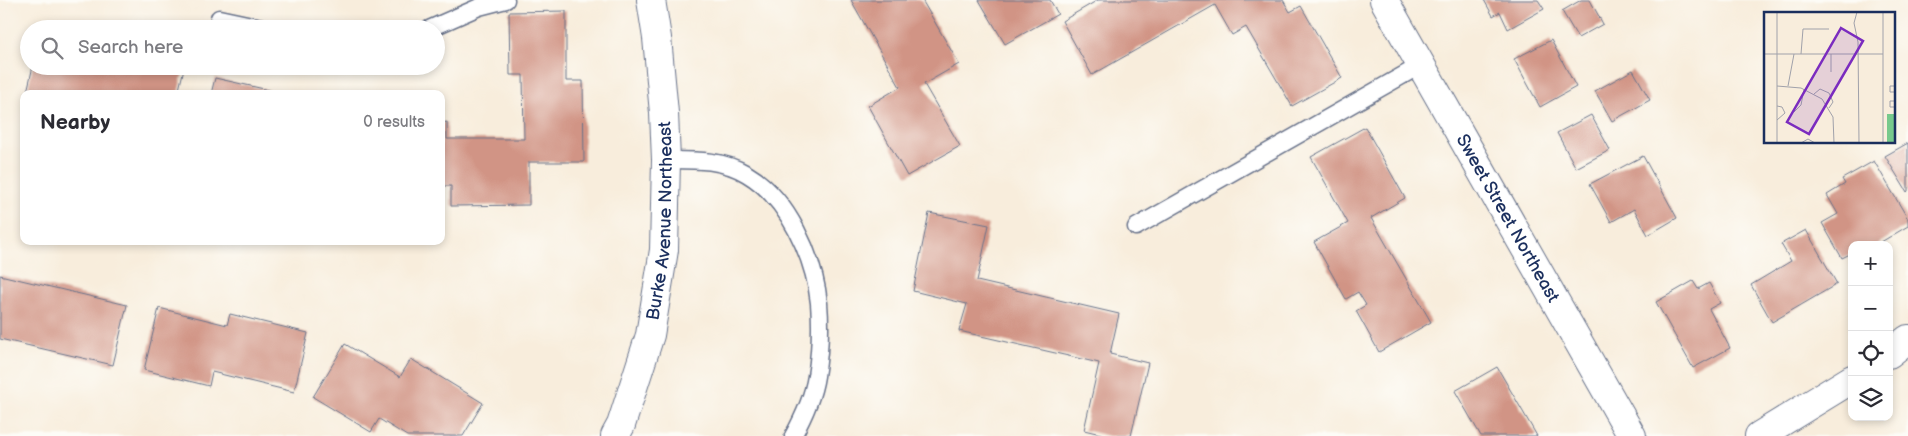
<!DOCTYPE html>
<html lang="en">
<head>
<meta charset="utf-8">
<style>
  :root { --surface:#fff; --page:#f2f2f3; --text:#2b2b33; --muted:#7c7c81; --line:#e1e1e2 }
  body { margin:0; font-family:"Balsamiq Sans",sans-serif; background:var(--page); color:var(--text) }
  .controls { position:absolute; right:15px; bottom:15px; display:grid; overflow:hidden; border-radius:10px; box-shadow:0 2px 8px #0003 }
  .controls button { width:45px; height:45px; display:grid; place-items:center; padding:0; border:0; border-bottom:1px solid var(--line); background:var(--surface); color:var(--text); font:25px sans-serif }
  .list { margin:0; padding:0; list-style:none }
  h2 { display:flex; justify-content:space-between; align-items:center; height:65px; margin:0; padding:0 20px; font-size:21px }
  h2 small { font-size:16px; font-weight:400; color:var(--muted) }
  .icon { flex:none; width:28px; height:28px; fill:none; stroke:currentColor; stroke-width:2; stroke-linecap:round; stroke-linejoin:round }
  .map { position:relative; flex:none; width:1908px; height:436px; overflow:hidden }
  .search { position:absolute; background:var(--surface); box-shadow:0 2px 8px #0003; left:20px; top:20px; width:425px; height:55px; display:flex; align-items:center; gap:12px; box-sizing:border-box; padding:0 18px; border-radius:28px; color:var(--muted); font-size:19px }
  .panel { position:absolute; background:var(--surface); box-shadow:0 2px 8px #0003; left:20px; top:90px; width:425px; height:155px; border-radius:10px }
  .map>svg:first-child { display:block }
  .building { fill:#d19485 }
  .lines { fill:none; stroke-linecap:round; stroke-linejoin:round }
  .service-casing { stroke:#68728a; stroke-width:19 }
  .minor-casing { stroke:#68728a; stroke-width:30 }
  .tertiary-casing { stroke:#68728a; stroke-width:30 }
  .service { stroke:#fff; stroke-width:16 }
  .minor { stroke:#fff; stroke-width:28 }
  .tertiary { stroke:#fff; stroke-width:28 }
  .labels { text-anchor:middle; stroke-width:4; stroke-linejoin:round; paint-order:stroke }
  .street-label { font-size:18px; fill:#1b2f5e; stroke:#fdfcf7 }
  .inset-road { fill:none; stroke:#a0a1aa; stroke-width:1 }
  .view { fill:#7b2cbf; fill-opacity:0.15; stroke:#7b2cbf; stroke-width:2.5 }
  .inset-edge { fill:none; stroke:#1b2f5e; stroke-width:2.5 }
</style>
</head>
<body>
<div class="map">
<svg width="1908" height="436" viewBox="0 0 1908 436">
  <rect width="100%" height="100%" fill="#fdfcf7"/>
  <filter id="ink" filterUnits="userSpaceOnUse"><feTurbulence type="fractalNoise" baseFrequency=".02" numOctaves="2"/><feDisplacementMap in="SourceGraphic" scale="10" xChannelSelector="R" yChannelSelector="G"/><feConvolveMatrix kernelMatrix="1 2 1 2 8 2 1 2 1" color-interpolation-filters="sRGB"/></filter>
  <filter id="wash" filterUnits="userSpaceOnUse"><feTurbulence type="fractalNoise" baseFrequency=".0096" numOctaves="4" result="noise"/><feDisplacementMap in="SourceGraphic" scale="20" xChannelSelector="R" yChannelSelector="G"/><feGaussianBlur stdDeviation="1.12" result="paint"/><feColorMatrix in="noise" values="0 0 0 0 0 0 0 0 0 0 0 0 0 0 0 0 0 1.4 0 .05"/><feComposite in="paint" operator="in"/></filter>
  <g filter="url(#wash)">
    <rect width="100%" height="100%" fill="#f8eddc"/>
    <g id="blocks">
      <path class="building" d="M851,0H922L959,64L924,84L960,146L907,176L868,106L900,87Z
        M979,0H1050L1058,14L1005,44Z
        M1098,0H1283L1290,12L1301,6L1342,78L1292,106L1246,27L1232,35L1215,5L1092,75L1062,21Z
        M1484,0H1538L1544,9L1508,29L1500,12L1493,16Z
        M1581,0H1590L1603,24L1578,38L1562,11Z
        M566,11V81H583L584,162H529V205L451,206V186H441V123L447,122V139H524L523,75H510L509,12Z
        M1551,40L1576,87L1540,107L1514,59Z
        M33,66H178L184,68L178,94H32L27,92Z
        M1633,70L1650,100L1612,121L1595,91Z
        M215,78L282,93V94H211Z
        M1591,115L1610,150L1576,168L1557,133Z
        M1365,127L1405,198L1371,218L1431,322L1379,352L1356,311L1366,305L1358,292L1346,299L1314,242L1348,223L1311,157Z
        M1908,143V191L1907,192L1885,156Z
        M1643,156L1677,218L1648,235L1634,209L1611,222L1590,184Z
        M1874,161L1908,219V226L1876,245H1852V253L1842,258L1822,223L1838,214L1827,195L1845,184L1842,179Z
        M929,213L989,225L977,281L1119,314L1110,354L1148,363L1131,436H1109L1084,430L1099,363L959,331L967,304L913,291Z
        M1806,230L1837,284L1772,322L1751,285L1791,261L1781,244Z
        M0,275L127,305L113,365L0,339Z
        M1693,281L1698,289L1709,283L1720,303L1709,309L1730,348L1693,368L1656,302Z
        M159,308L227,325L230,314L308,333L294,392L212,372L209,386L144,370Z
        M345,344L400,377L411,359L483,403L463,436H407L379,419L371,432L313,397Z
        M1497,367L1537,436H1481L1455,391Z"/>
    </g>
  </g>
  <g filter="url(#ink)">
    <use href="#blocks" fill-opacity="0" stroke="#68728a" stroke-width="1"/>
    <g class="lines">
      <defs>
        <path id="service" d="M219,18L270,29
          M429,29L479,7L506,0
          M666,160C694,160 722,159 747,174C788,198 814,257 819,303C821,327 820,352 816,376C813,396 803,418 793,436
          M1136,227L1421,65"/>
        <g id="minor">
          <path d="M1889,354L1908,339"/>
          <path id="s1" d="M615,436L621,425L650,335L664,250L666,160L664,113L657,38L651,0"/>
          <path d="M1759,436L1852,379"/>
        </g>
        <g id="tertiary">
          <path id="s2" d="M1384,0L1632,436"/>
        </g>
      </defs>
      <use href="#service" class="service-casing"/>
      <use href="#minor" class="minor-casing"/>
      <use href="#tertiary" class="tertiary-casing"/>
      <use href="#service" class="service"/>
      <use href="#minor" class="minor"/>
      <use href="#tertiary" class="tertiary"/>
    </g>
  </g>
  <g class="labels">
    <g class="street-label">
      <text dy="6" stroke="none"><textPath href="#s2" startOffset="251">Sweet Street Northeast</textPath></text>
      <text dy="6" stroke="none"><textPath href="#s1" startOffset="222">Burke Avenue Northeast</textPath></text>
    </g>
  </g>
  <g transform="translate(1764 12)">
    <rect width="131" height="131" fill="#f8eddc"/>
    <path d="M123,102H131V131H123Z" fill="#77c98c"/>
    <path class="inset-road" d="M13,0V131M93,0L90,11L94,30L95,131M119,0V131M0,42H119M37,42L39,17H65M67,60V42M13,74L37,76L58,87L69,105L70,131M24,74L30,42M132,74H126V80H132M50,82L56,77L65,81L69,90L65,96M132,89H126V95H132M13,94L18,95L21,101L13,108M30,100L37,93L40,77M37,131L44,127L51,131"/>
    <path class="view" d="M77,16L99,29L45,122L23,110Z"/>
    <rect width="131" height="131" class="inset-edge"/>
  </g>
</svg>
<div class="controls">
<button>+</button>
<button>−</button>
<button><svg class="icon" aria-label="locate" viewBox="0 0 24 24"><circle cx="12" cy="12" r="6"/><path d="M12 2v4M12 18v4M2 12h4M18 12h4"/></svg></button>
<button><svg class="icon" aria-label="layers" viewBox="0 0 24 24"><path d="M12 4l9 5-9 5-9-5zM3 14l9 5 9-5"/></svg></button>
</div>
<div class="search"><svg class="icon" aria-label="search" viewBox="0 0 24 24"><circle cx="10" cy="10" r="6"/><path d="M15 15l6 6"/></svg>Search here</div>
<section class="panel">
<h2>Nearby<small>0 results</small></h2>
<ul class="list">
</ul>
</section>
</div>
</body>
</html>
